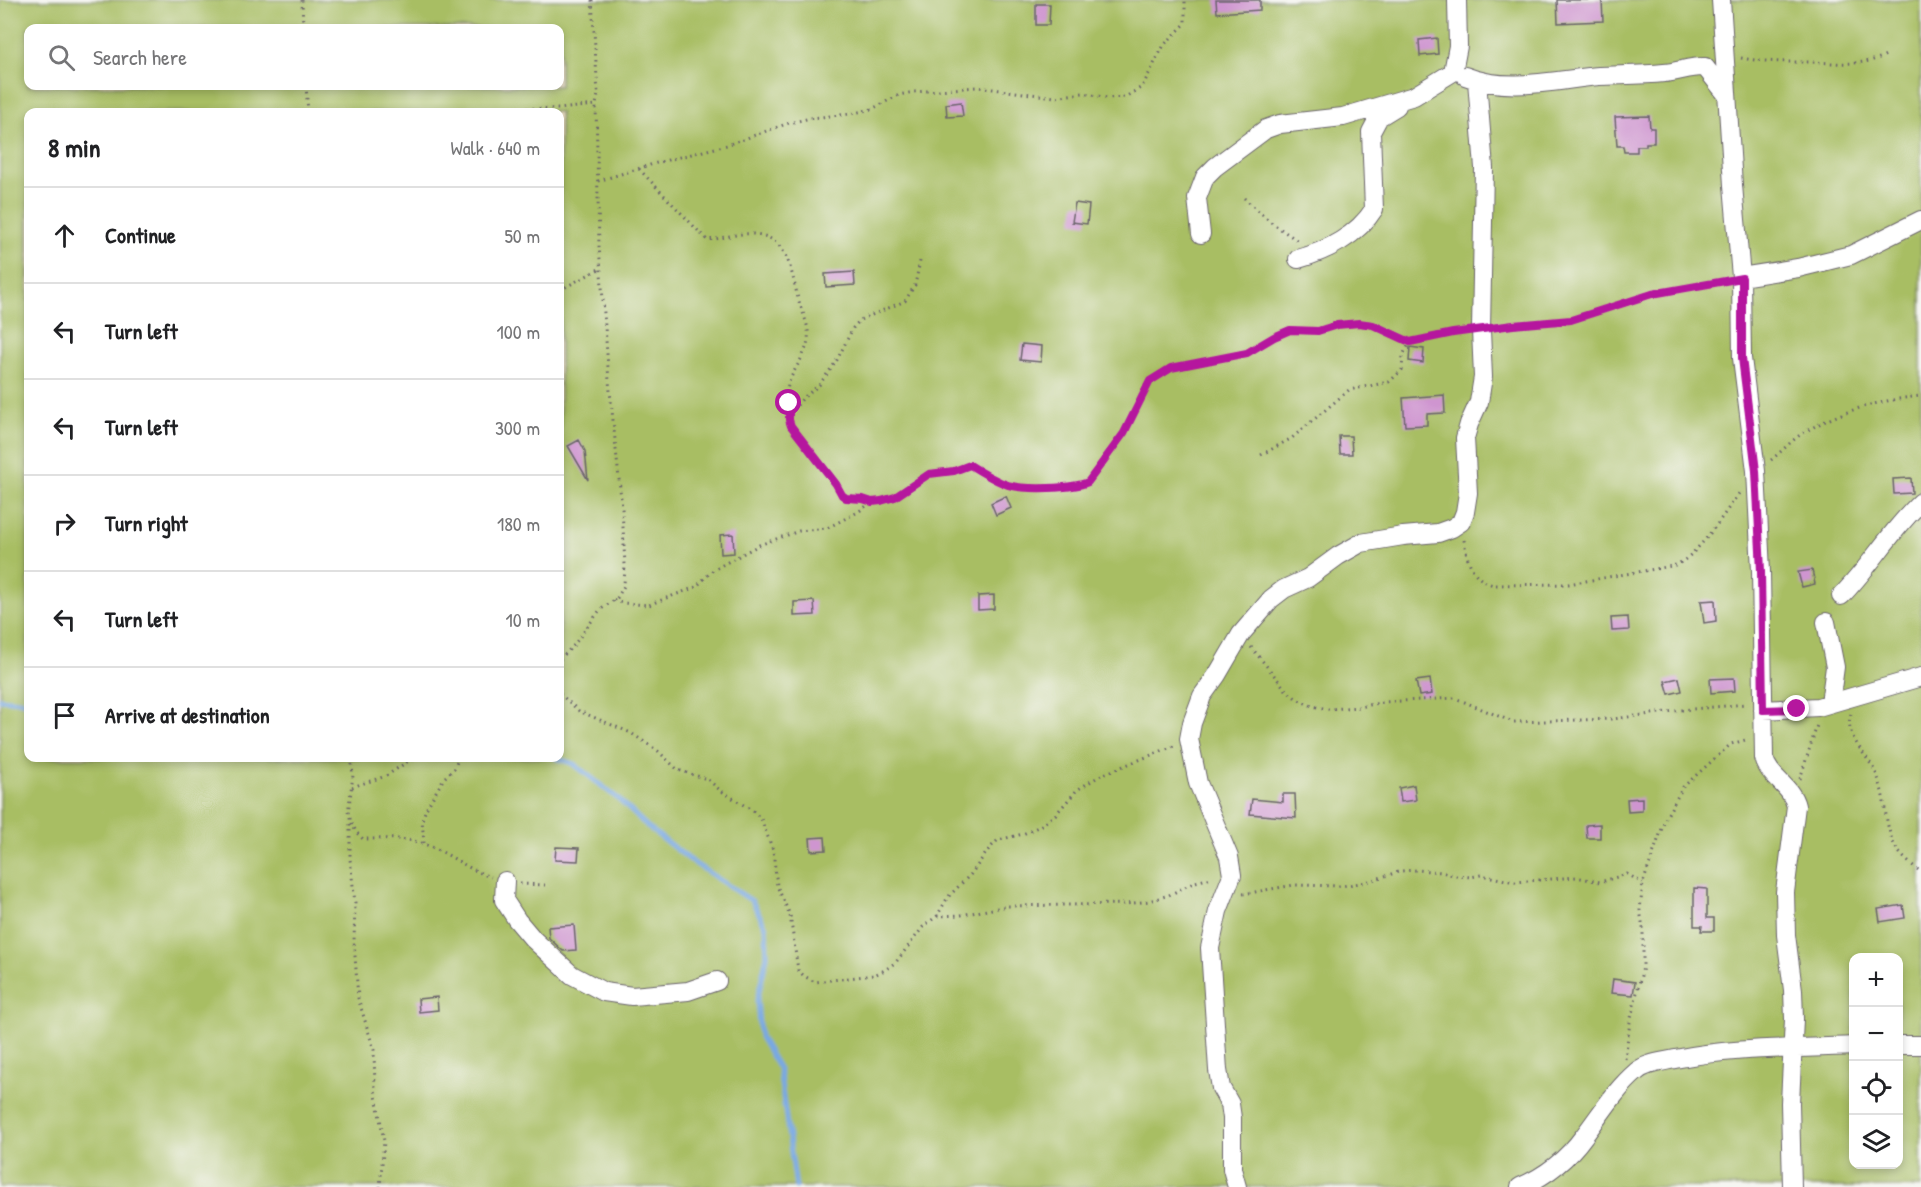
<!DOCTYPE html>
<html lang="en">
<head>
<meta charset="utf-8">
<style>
  :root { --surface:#fff; --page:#f6f6f6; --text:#202124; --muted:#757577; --line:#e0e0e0 }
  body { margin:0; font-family:"Patrick Hand",sans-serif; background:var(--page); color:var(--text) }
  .controls { position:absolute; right:18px; bottom:18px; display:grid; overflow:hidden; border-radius:12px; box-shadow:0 3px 9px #0003 }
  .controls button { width:54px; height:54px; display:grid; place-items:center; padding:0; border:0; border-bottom:2px solid var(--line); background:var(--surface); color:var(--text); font:30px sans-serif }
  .stop { position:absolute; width:18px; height:18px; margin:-14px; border:4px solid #b5179e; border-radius:50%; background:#fff }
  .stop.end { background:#b5179e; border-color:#fff; box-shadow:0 2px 6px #0008 }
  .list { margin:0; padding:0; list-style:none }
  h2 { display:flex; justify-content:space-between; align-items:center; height:78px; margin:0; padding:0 24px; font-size:26px }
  h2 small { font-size:20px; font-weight:400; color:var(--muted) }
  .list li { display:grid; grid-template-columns:39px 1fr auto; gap:18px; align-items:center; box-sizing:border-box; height:96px; padding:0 24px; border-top:2px solid var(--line) }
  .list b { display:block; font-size:22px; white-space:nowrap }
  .list em { font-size:20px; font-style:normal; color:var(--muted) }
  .icon { flex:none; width:33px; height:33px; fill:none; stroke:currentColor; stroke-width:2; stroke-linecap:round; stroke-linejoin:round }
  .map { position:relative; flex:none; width:1921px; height:1187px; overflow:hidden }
  .search { position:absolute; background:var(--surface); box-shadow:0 3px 9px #0003; left:24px; top:24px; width:540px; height:66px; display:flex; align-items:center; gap:15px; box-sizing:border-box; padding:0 21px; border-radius:12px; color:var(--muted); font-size:22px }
  .panel { position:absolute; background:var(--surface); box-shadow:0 3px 9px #0003; left:24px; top:108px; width:540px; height:654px; border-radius:12px }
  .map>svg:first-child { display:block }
  .green { fill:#a8be63; stroke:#65704f; stroke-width:1.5; fill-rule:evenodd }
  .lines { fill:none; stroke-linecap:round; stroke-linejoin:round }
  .stream { stroke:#78a8e3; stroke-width:5 }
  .building { fill:#cf95d0 }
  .minor-casing { stroke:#6a646b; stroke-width:20 }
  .path { stroke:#6a646b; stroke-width:3; stroke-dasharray:1.5 4.5; stroke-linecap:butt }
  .minor { stroke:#fff; stroke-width:18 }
  .route { stroke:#b5179e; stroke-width:8 }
</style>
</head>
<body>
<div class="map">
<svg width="1921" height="1187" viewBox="0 0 1921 1187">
  <rect width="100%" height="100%" fill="#f6f6f2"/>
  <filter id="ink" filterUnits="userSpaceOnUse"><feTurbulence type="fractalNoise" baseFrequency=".0167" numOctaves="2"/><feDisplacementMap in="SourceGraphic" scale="12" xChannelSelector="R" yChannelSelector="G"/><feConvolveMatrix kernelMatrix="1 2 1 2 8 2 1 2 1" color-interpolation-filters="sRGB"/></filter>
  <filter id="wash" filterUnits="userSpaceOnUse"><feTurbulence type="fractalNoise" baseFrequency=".008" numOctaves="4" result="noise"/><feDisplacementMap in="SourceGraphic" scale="24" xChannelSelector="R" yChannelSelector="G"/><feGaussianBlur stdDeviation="1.35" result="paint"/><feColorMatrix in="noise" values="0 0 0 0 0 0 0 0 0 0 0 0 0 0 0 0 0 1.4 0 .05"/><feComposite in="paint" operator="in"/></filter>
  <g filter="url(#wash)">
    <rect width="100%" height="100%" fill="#efe0c3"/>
    <path class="green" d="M0,0H1921V1187H0ZM28,28H560V86H28ZM28,112H560V758H28ZM1854,958H1898V1164H1854Z"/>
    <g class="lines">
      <path class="stream" d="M0,699L28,702
        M556,758L574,764L617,798L650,829L694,863L752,901L766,927L767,956L757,1000L760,1037L779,1069L796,1187"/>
    </g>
    <g id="blocks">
      <path class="building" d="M1216,0H1260V10L1217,13Z
        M1557,0H1602L1603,21L1558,23Z
        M1036,4H1050L1049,25H1036Z
        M1437,38L1438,54L1420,56L1419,40Z
        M961,102L963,116L947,117L946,104Z
        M1649,116L1650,128H1654V143H1646V146H1637V152H1624L1623,146H1617L1615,117Z
        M1075,203L1089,205L1087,224L1072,222Z
        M854,272L855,285L826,287L825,274Z
        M1022,344L1042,346L1041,362L1020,360Z
        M1410,347L1424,349L1423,363L1409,361Z
        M1444,395L1445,413L1427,414V425L1405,426L1403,398Z
        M1339,436H1351L1352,454H1340Z
        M579,440L585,451L588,480L568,446Z
        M1911,478L1912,493L1894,494L1893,479Z
        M1006,496L1011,508L996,515L991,503Z
        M733,534L734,553L721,554L720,535Z
        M1812,570L1815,584L1802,587L1798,572Z
        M994,595V609L978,610V596Z
        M1715,600L1716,621L1704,623L1701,601Z
        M814,601L815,615L794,616V602Z
        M1628,617L1629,630L1612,631L1611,618Z
        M1679,678L1682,691L1669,694L1665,681Z
        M1734,678L1735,691L1711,693L1710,679Z
        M1430,679L1432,694L1419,696L1416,681Z
        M1414,785L1416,800L1401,802L1399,788Z
        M1283,794H1295L1296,818L1250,814L1252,799L1283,802Z
        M1642,798V811L1628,812L1627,799Z
        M1600,824V838H1587L1586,825Z
        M825,837L826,850L811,851L810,838Z
        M556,847L579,848L578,861L555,860Z
        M1694,888L1707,889V918H1714V931H1701L1702,926H1694Z
        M1903,905L1905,918L1880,922L1878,909Z
        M574,925L576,950L563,951L549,938L548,927Z
        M1613,979L1635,982L1633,995L1611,993Z
        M437,997L438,1010L419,1012L418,999Z"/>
    </g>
  </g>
  <g filter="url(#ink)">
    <use href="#blocks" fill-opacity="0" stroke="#6a646b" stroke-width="1.5"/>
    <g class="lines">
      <defs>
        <path id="minor" d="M1721,0L1733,185L1741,277L1742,358L1756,471L1761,571L1764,758C1769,778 1791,785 1796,806L1785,892L1786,935L1793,990L1794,1019L1790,1103L1792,1187
          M1465,76C1507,93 1556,80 1599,76C1621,75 1643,75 1664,73C1678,72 1692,66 1705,67L1727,95
          M1201,234L1197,198L1205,177L1215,167L1266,129L1280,124L1343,117L1414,96L1453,72L1458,46L1457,0
          M1298,259C1327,251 1358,235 1374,209L1371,132L1379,117L1397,106
          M1741,277L1798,268L1851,255L1921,220
          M1841,596C1870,567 1891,530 1921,502
          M1826,622L1835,667L1830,703
          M1763,710L1818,707L1921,677
          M505,881L504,900L517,920L533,939L572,975L604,992L632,996L688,991L717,981
          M1898,1045H1921
          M1237,1187L1232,1169V1118L1230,1104L1221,1088L1218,1070L1210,948L1218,911L1232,875L1229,857L1198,783L1189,739L1192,723L1202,696L1217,675L1241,634L1271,599L1284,589L1308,578L1338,556L1361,543L1403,536L1438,533L1452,528L1461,522L1465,512L1468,493L1465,438L1469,424L1479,402L1483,377L1481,330L1484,168L1477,81
          M1520,1187C1546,1176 1568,1158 1584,1136C1601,1114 1615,1090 1636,1072C1646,1063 1662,1062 1675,1059C1734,1047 1793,1049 1854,1046"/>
      </defs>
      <use href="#minor" class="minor-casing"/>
      <path class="path" d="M302,0L303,28
        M1741,58C1763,62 1784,62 1806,62C1835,62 1862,68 1888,54
        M306,86L308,112
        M491,112L518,108L559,109L596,105
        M639,169L707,240C719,239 731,235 743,234C785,231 789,261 797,294C800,309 810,324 808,339C806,356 793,369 788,385C786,394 789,404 789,413
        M598,181L660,162L727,145L789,123L811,118L850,114L872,109L899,95L914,92L977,87L1055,97L1083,93L1107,98L1125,97L1142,87L1164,45L1185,24V0
        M1244,198L1272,223L1298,241
        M920,261L915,285L905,301L860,320L853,328L836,362L819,385L803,398L789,415L791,426L836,484L842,495L846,498L863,499L872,502L881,501L895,497L929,474L954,471L970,465C981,472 996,481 1008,485C1026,490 1072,489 1088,482L1124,433L1133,417L1145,387L1150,381L1171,368L1247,353L1274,337L1290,330L1318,331L1346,323L1373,325L1410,342
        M560,290L601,268
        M1497,328L1571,320L1652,294L1725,281
        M1261,455L1292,438L1349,390L1389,382L1402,370L1403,355L1410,342L1464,332
        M1771,460C1781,452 1790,442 1800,435C1836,412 1879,400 1921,396
        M1464,540C1467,560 1472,580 1494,585L1568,584L1672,566C1695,561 1725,512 1740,492
        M614,600L622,603L649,605L656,602L696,587L713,570L759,545L799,531L827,528L858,512L872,502
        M1251,647L1287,691L1297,699L1312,706L1328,709L1360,707L1384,702L1455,698L1513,722L1613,719L1682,710L1746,704
        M560,659L573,646L600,610L617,598L624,586L625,565L622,508L609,381L599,246L596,105L598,94L592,0
        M560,694L579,711L631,733L658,751L678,770L707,779L720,790L753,811L761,819L773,850L777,886L790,915L798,970L804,976L815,982L874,975L885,970L896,962L923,927L937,916L948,897L971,874L989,849L998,840L1023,834L1040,826L1056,814L1077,790L1101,775L1174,746
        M1851,714C1843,734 1867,755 1875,771C1887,795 1883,823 1895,846C1901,857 1912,865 1921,872
        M351,758L353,775L348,814L356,832L363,839C382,839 406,837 424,844C448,852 466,869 491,877
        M1800,779L1818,722
        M352,787L386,776L407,762L418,758
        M350,818V859L355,903L354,942L358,998L374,1050L375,1090L384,1141L380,1187
        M424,843L422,820L426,809L444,778L455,768L458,758
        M520,884L545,885
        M1243,894L1294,885L1342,886L1366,882L1401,871L1417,870L1442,872L1456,876L1471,877L1481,875L1515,882L1576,877L1600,882L1627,874L1643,883
        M937,916L961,915L1008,906L1126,904L1149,901L1169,895L1195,882L1212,878
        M1625,1059L1630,1022L1643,967V928L1640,910L1643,883L1666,817L1683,787L1731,744L1749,739"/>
      <use href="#minor" class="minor"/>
    </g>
  </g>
  <g class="lines" filter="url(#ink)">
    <path class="route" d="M789,403V420L791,426L836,484L842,495L846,498L863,499L872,502L881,501L895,497L929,474L954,471L970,465C981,472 996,481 1008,485C1025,490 1072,489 1088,482L1124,433L1150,381L1171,368L1247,353L1274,337L1290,330L1318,331L1337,325L1359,323L1373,325L1410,342L1453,333L1513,325L1571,320L1652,294L1742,278V358L1756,471L1761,571L1763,710L1797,709"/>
  </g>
</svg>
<div class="controls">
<button>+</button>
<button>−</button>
<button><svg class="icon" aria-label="locate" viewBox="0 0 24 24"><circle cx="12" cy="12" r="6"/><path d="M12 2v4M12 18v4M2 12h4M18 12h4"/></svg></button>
<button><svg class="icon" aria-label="layers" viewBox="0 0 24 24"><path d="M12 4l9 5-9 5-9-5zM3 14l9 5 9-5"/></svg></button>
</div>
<div class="stop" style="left:789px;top:403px"></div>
<div class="stop end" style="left:1797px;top:709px"></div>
<div class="search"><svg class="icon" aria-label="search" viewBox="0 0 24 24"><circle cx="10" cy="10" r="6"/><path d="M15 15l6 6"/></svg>Search here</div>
<section class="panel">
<h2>8 min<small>Walk · 640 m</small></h2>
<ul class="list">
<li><svg class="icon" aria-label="ahead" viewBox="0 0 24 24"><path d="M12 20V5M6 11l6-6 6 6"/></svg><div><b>Continue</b></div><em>50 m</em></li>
<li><svg class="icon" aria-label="left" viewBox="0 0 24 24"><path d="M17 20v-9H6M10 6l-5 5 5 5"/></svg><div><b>Turn left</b></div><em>100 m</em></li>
<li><svg class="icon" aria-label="left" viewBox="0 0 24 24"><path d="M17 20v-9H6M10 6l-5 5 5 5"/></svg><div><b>Turn left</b></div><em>300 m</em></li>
<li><svg class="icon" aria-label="right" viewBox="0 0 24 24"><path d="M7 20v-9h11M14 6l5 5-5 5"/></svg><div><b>Turn right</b></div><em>180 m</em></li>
<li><svg class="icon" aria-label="left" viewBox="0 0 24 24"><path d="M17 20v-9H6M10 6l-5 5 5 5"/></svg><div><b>Turn left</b></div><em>10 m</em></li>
<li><svg class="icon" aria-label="arrive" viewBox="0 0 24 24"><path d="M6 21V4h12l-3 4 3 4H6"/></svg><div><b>Arrive at destination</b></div></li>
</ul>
</section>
</div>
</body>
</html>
